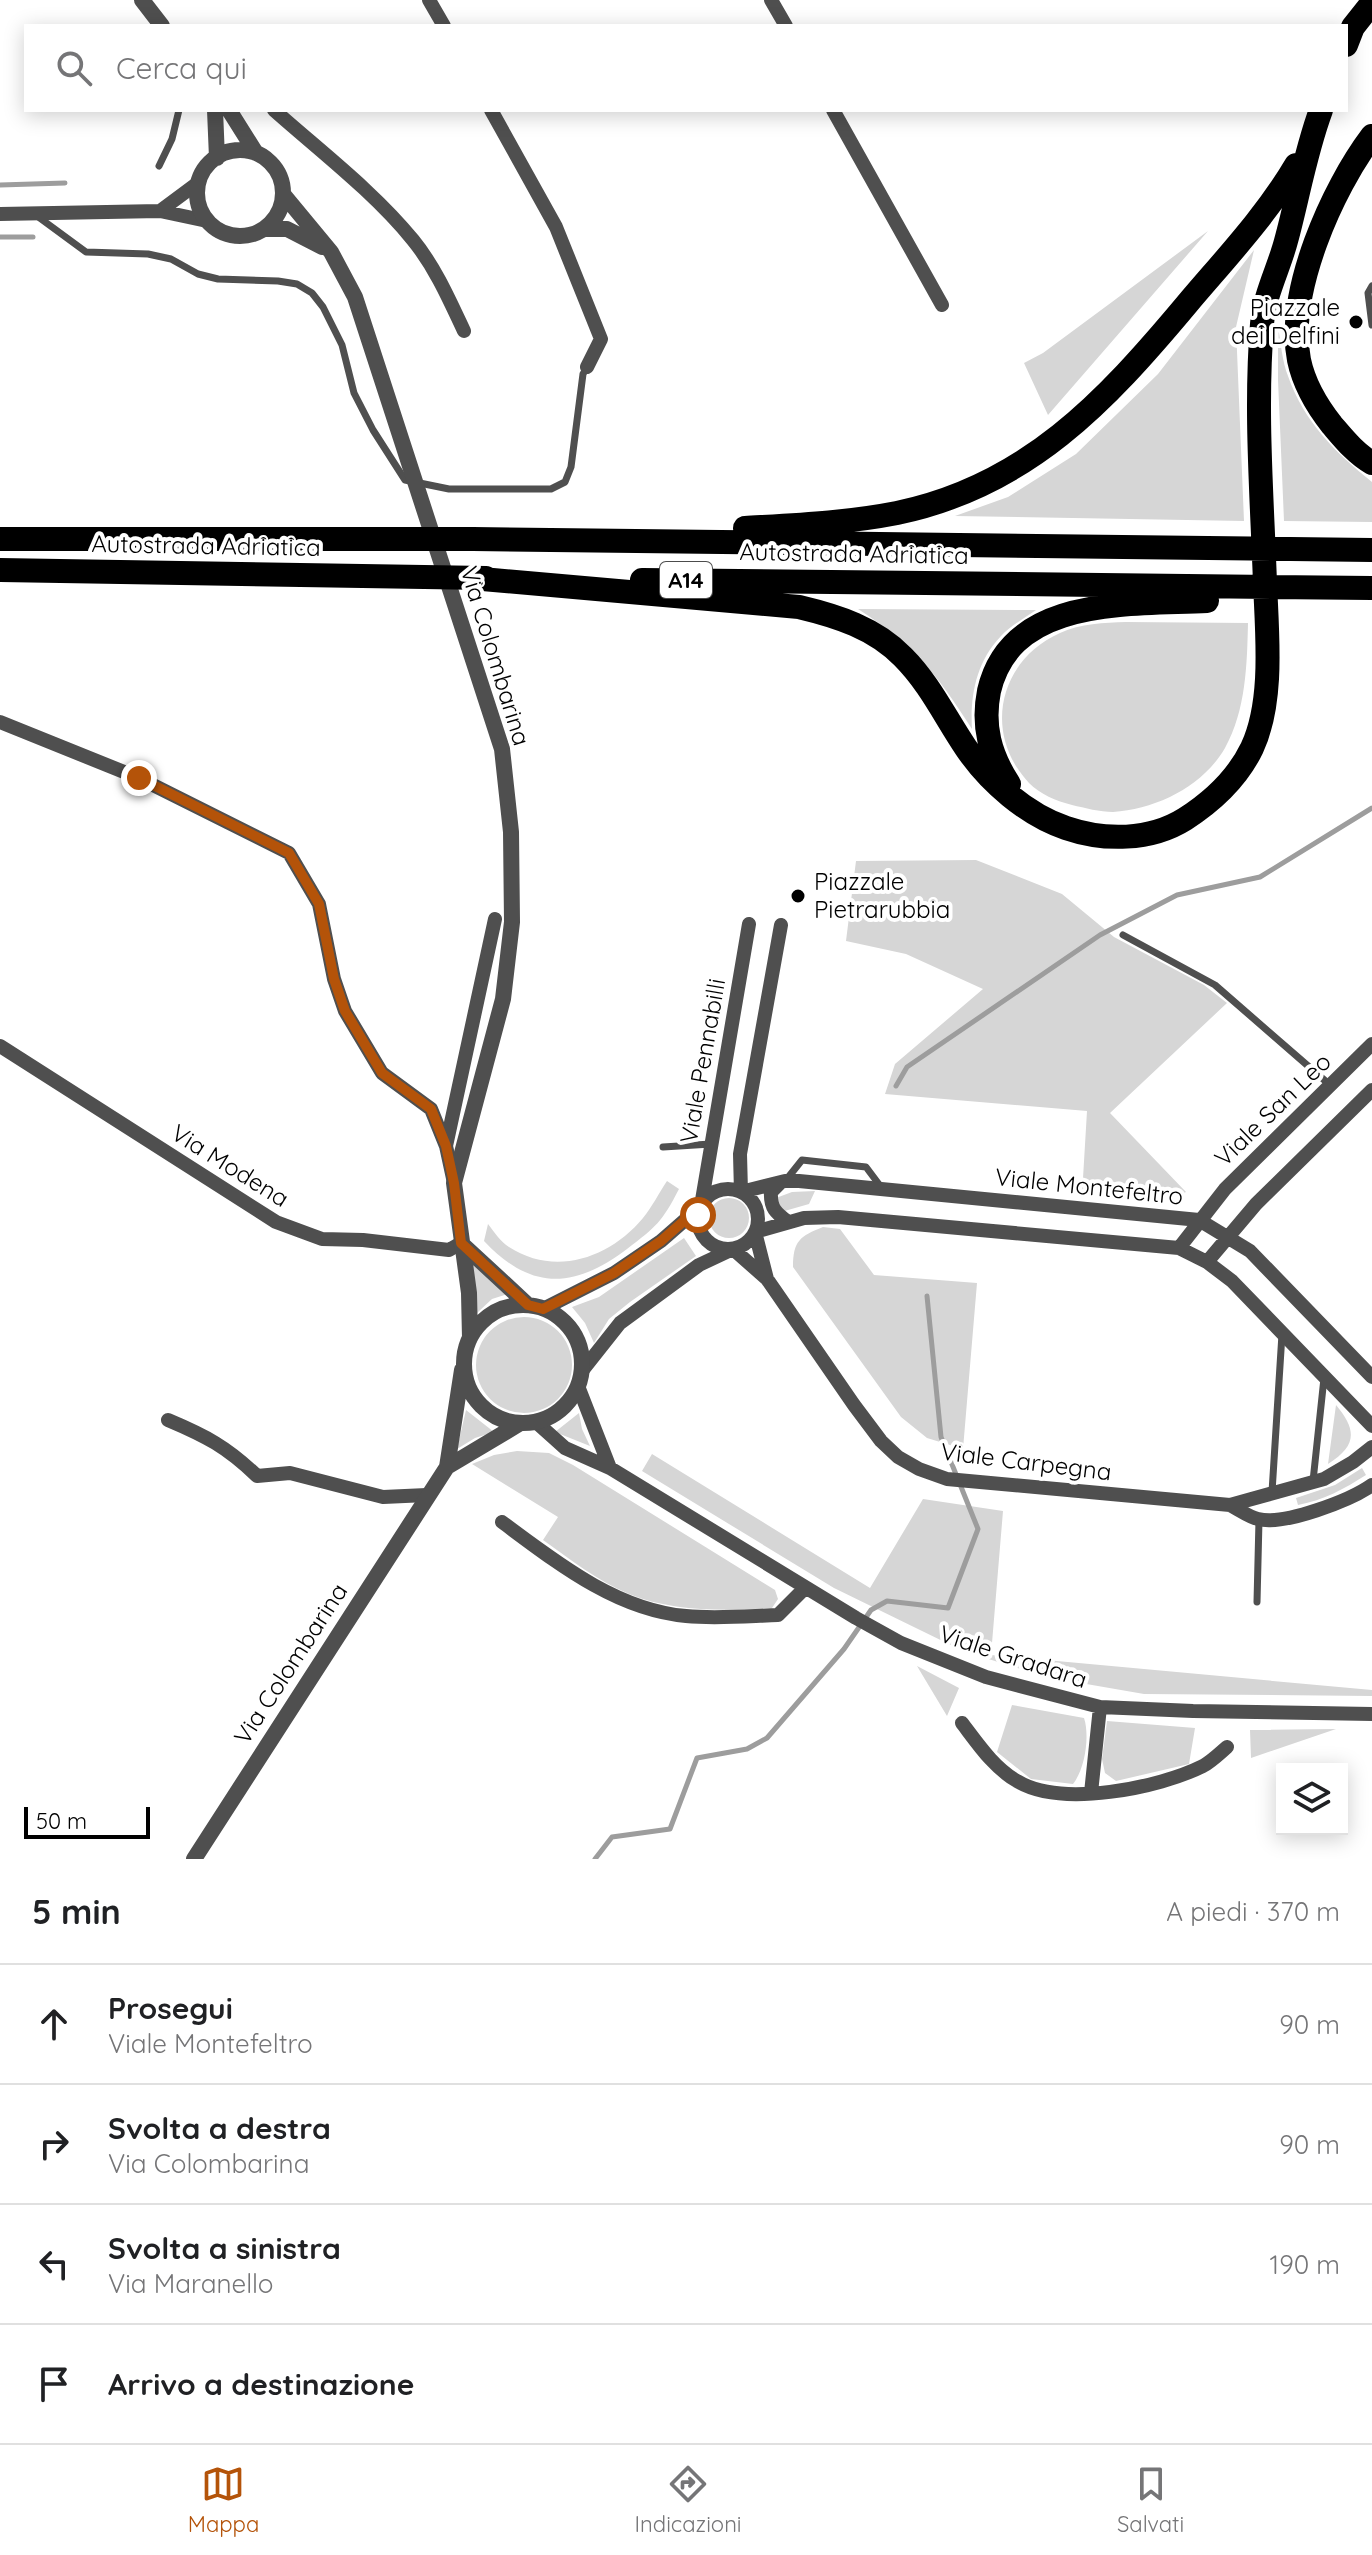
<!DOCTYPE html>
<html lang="it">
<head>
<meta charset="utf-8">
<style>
  :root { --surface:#fff; --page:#f6f6f6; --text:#202124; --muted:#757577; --line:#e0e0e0; --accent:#b45309 }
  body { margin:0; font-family:Quicksand,sans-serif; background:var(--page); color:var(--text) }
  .controls { position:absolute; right:24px; bottom:24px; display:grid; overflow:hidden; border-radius:0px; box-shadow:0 4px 20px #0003 }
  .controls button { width:72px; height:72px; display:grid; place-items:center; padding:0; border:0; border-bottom:2px solid var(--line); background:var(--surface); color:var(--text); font:40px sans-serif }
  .scale { position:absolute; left:24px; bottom:20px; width:126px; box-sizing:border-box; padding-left:8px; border:4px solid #000; border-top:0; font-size:22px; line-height:28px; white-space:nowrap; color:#000; -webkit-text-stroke:6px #fff; paint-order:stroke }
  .stop { position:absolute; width:24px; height:24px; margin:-18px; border:6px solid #b45309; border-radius:50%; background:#fff }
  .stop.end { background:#b45309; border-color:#fff; box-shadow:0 2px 8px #0008 }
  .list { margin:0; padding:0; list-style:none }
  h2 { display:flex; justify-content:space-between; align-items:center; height:104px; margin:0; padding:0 32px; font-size:34px }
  h2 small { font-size:26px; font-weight:400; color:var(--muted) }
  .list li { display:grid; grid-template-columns:52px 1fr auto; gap:24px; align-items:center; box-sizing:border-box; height:120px; padding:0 32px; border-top:2px solid var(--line) }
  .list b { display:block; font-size:30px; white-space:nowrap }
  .list p { margin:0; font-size:26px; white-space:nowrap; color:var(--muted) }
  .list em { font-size:26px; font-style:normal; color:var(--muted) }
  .icon { flex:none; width:44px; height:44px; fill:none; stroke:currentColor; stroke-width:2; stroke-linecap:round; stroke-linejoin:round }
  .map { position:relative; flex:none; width:1372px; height:1859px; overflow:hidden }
  .search { position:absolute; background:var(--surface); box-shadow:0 4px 20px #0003; left:24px; right:24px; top:24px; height:88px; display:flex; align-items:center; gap:20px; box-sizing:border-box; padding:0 28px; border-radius:0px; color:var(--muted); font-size:30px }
  .sheet { height:584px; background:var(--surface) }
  nav { display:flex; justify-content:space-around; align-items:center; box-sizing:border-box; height:112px; border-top:2px solid var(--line); background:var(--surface); font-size:22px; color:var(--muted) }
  nav a { display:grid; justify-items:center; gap:4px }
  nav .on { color:var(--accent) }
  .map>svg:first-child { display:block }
  .green { fill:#d6d6d6 }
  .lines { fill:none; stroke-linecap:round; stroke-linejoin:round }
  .stream { stroke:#9d9d9d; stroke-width:5 }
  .service { stroke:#4f4f4f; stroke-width:7 }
  .minor { stroke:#4f4f4f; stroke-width:14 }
  .tertiary { stroke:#4f4f4f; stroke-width:16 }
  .motorway { stroke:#000; stroke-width:24 }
  .route { stroke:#b45309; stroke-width:10 }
  .poi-dot { fill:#000; stroke:#fff; stroke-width:3 }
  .labels { text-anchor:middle; stroke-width:8; stroke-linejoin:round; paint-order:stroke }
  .shield { fill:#fff; stroke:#4c4c4c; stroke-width:2 }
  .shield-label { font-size:22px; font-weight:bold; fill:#000 }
  .poi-label { font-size:24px; fill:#000; stroke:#fff; text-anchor:end }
  .street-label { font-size:24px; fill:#000; stroke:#fff }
</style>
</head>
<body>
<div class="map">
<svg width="1372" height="1859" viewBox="0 0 1372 1859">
  <rect width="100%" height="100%" fill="#fff"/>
  <path class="green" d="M1208,231L1048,415L1024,363L1043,353Z
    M1254,250L1236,327L1244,521L955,516L1008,497L1076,454L1158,374Z
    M1278,327C1281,343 1282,361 1288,376C1304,422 1335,452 1372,482V522L1284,521L1278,380Z
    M858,609L1036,610C1025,618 1010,626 1001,636C976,662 970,696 972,729C936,673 915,646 858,609Z
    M1126,622L1248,623C1247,665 1246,710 1225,748C1203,786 1157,809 1113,812C1100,812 1085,808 1072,805C1056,801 1040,794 1029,783C982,733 999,660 1060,633C1081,623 1104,623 1126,622Z
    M976,860L1062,894L1114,937L1204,985L1227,1003L1110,1113L1186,1192L1168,1199L1082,1195L1087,1111L885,1094L895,1064L983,989L906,954L846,941L856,861Z
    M667,1181L679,1189C662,1222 656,1227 627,1249C574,1289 531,1291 484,1241L488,1224C494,1232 501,1242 509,1247C555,1277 610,1258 643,1218C652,1207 659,1193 667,1181Z
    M815,1191L809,1204L781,1212L776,1198L792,1192Z
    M709 1218a20 20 0 1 1 40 0a20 20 0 1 1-40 0Z
    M823,1227L840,1229L874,1275L977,1283L963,1449L927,1438L901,1417L793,1267C793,1241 800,1236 823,1227Z
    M684,1238L696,1256L630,1302L609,1319L594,1343L585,1323L572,1307L599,1297Z
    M471,1263L511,1293L492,1299L477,1313Z
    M476 1365a48 48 0 1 1 96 0a48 48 0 1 1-96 0Z
    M1336,1405C1357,1430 1357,1446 1328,1464Z
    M466,1410L494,1432L475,1438L457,1449Z
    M579,1413L582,1429L590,1446L555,1432Z
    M517,1451L549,1453L573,1465L775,1590L778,1599L772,1608C725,1611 673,1612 629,1594C598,1581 571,1560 543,1540L558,1517L472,1464L494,1455Z
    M652,1454L870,1588L923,1499L1003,1511L991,1655L1372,1690V1696L1144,1694L1046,1677L963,1651L834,1588L642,1471Z
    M1362,1468L1366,1475C1344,1489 1324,1500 1298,1505L1296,1498L1335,1485Z
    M917,1666L959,1688L947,1716Z
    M1012,1705L1084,1718C1090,1736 1085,1769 1073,1784L1031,1779L997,1752Z
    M1107,1721L1195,1728L1189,1764L1116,1781L1105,1773L1102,1759Z
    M1336,1729L1251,1758L1250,1730Z"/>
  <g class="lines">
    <path class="stream" d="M0,185L65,183
      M0,237H33
      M896,1086L907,1067L1100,935L1177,895L1260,877L1372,808
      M595,1859L612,1837L670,1829L697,1758L747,1749L767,1738L844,1649L871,1610L887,1601L948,1608L978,1529L941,1437L927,1296"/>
    <path class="service" d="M159,166L172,139L179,110
      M37,216L86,252L148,254L171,259L198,274L218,279L278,281L297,284L312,293L323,307L342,345L354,393L373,430L405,480L449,489H551L565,482L571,467L583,374L587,367
      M1372,286L1368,293L1372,325
      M1123,935L1215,985L1330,1085
      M663,1147L711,1144
      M786,1180L802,1160L866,1167L881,1187
      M1313,1481L1324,1378
      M1272,1492L1282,1334
      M1257,1602L1259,1520"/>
    <path class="minor" d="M429,0L444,26
      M771,0L786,26
      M274,110C320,151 374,192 413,240C435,267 449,299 464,331
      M491,110L556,227L601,339L587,367
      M833,110L942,305
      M160,211L199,182
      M0,214L160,211L207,221
      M0,722L139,778L289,853L319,904L334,979L345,1011L382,1073L431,1109L446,1146L454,1183
      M781,925L740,1154L741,1192L785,1181H799L1199,1220L1250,1251L1372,1377
      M0,1046L276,1222L322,1239L363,1240L449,1250L461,1243
      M446,1146L495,919
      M780,1183L771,1192C770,1208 776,1213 788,1222
      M698 1219a30 30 0 1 1 60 0a30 30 0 1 1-60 0Z
      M1179,1248L1225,1189L1372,1044
      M1207,1262L1256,1204L1372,1090
      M767,1279L854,1405L881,1441L898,1457L919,1469L947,1479L1230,1505L1324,1479L1353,1462L1372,1447
      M543,1309L614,1273L661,1241L701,1206L749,924
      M582,1371L620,1323L699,1265L733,1249L767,1279L755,1232L804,1218L838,1217L1179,1248L1207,1262L1232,1281L1372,1426
      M578,1386L610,1468
      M168,1420C206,1436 227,1447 257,1476L290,1473L383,1497L427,1495
      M536,1422L565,1448L610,1468L856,1618L901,1643L986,1677L1100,1707L1193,1711L1372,1714
      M1230,1505C1238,1509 1249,1517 1258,1519C1284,1526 1351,1500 1372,1485
      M502,1522C556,1562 616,1610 686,1616C716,1619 748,1616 778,1615L804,1589
      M962,1723C978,1744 994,1768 1017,1781C1061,1808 1159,1788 1203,1766C1212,1761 1220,1753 1227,1747
      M1091,1793L1100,1707"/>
    <path class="tertiary" d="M142,0L162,26
      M215,110L217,158
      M229,110L256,153
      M197 193a43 43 0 1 1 86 0a43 43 0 1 1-86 0Z
      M283,194L331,252L355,297L502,749L511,832L512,922L503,999L454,1183L469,1293L470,1338
      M264,229H287L322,247
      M461,1243L528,1305
      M464 1364a59 59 0 1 1 118 0a59 59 0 1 1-118 0Z
      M447,1467L462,1370
      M194,1859L447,1467L519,1424"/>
    <path class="motorway" d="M1346,45L1353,27L1372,3
      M1372,136C1332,189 1286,292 1299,360C1304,384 1317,406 1332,425C1344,439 1356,454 1372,463
      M745,528C796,525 846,523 897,513C1027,486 1105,402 1187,304C1225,259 1266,216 1296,165
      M0,539H473L1372,550
      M0,570L486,578
      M471,578L799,607C837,616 875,628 903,657C930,684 945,717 966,748C989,782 1027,815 1066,828C1104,841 1150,841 1185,819C1213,801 1237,779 1252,748C1274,701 1267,634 1265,583C1262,497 1255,410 1262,324C1264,296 1279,268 1286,241C1298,197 1305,153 1321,110
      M642,580L1372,588
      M1009,784C990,755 982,726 989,691C1011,595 1131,605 1207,601"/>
  </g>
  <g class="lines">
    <path class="route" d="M139,778L289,853L319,904L334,979L345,1011L382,1073L431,1109L446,1146L454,1183L461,1243L528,1305L543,1309L614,1273L661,1241L701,1206L698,1215"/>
  </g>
  <g class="poi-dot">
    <circle cx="1356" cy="322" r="8"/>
    <circle cx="798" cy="896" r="8"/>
  </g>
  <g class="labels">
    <rect class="shield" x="660" y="562" width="52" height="36" rx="6"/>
    <g class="shield-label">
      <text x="686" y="588">A14</text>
    </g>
    <g class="poi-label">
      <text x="1340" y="316">Piazzale<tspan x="1340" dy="28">dei Delfini</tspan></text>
      <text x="814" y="890" text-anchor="start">Piazzale<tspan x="814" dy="28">Pietrarubbia</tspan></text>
    </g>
    <g class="street-label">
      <text transform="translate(206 546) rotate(1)" y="8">Autostrada Adriatica</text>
      <text transform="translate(854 554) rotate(1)" y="8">Autostrada Adriatica</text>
      <text transform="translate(495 656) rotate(73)" y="8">Via Colombarina</text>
      <text transform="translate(703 1061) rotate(-80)" y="8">Viale Pennabilli</text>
      <text transform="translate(1273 1110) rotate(-44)" y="8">Viale San Leo</text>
      <text transform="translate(230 1166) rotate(32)" y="8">Via Modena</text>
      <text transform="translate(1089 1187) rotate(6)" y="8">Viale Montefeltro</text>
      <text transform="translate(1026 1462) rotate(7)" y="8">Viale Carpegna</text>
      <text transform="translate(1013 1657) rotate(18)" y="8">Viale Gradara</text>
      <text transform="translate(291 1664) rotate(-57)" y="8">Via Colombarina</text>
    </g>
  </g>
</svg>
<div class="controls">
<button><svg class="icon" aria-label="layers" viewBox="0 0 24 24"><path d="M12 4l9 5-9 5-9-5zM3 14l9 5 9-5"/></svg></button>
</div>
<div class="scale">50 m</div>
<div class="stop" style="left:698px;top:1215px"></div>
<div class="stop end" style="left:139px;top:778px"></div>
<div class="search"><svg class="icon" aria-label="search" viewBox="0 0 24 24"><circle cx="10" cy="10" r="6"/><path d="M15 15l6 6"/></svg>Cerca qui</div>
</div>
<section class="sheet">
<h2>5 min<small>A piedi · 370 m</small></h2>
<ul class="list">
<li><svg class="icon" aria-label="ahead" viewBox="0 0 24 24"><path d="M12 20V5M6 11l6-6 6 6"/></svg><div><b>Prosegui</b><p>Viale Montefeltro</p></div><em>90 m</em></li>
<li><svg class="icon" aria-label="right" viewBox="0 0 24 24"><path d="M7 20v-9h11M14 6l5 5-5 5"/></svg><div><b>Svolta a destra</b><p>Via Colombarina</p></div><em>90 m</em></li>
<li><svg class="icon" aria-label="left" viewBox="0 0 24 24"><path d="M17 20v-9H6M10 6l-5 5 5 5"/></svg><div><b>Svolta a sinistra</b><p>Via Maranello</p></div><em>190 m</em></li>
<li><svg class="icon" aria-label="arrive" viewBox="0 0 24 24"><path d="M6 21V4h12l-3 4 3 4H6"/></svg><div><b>Arrivo a destinazione</b></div></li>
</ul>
</section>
<nav>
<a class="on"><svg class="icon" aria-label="map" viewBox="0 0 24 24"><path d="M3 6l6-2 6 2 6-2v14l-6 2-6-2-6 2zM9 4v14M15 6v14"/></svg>Mappa</a>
<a><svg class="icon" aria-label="directions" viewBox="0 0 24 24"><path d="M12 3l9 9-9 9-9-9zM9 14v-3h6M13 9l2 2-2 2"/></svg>Indicazioni</a>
<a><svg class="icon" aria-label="saved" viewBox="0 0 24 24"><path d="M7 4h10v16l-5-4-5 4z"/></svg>Salvati</a>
</nav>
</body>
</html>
